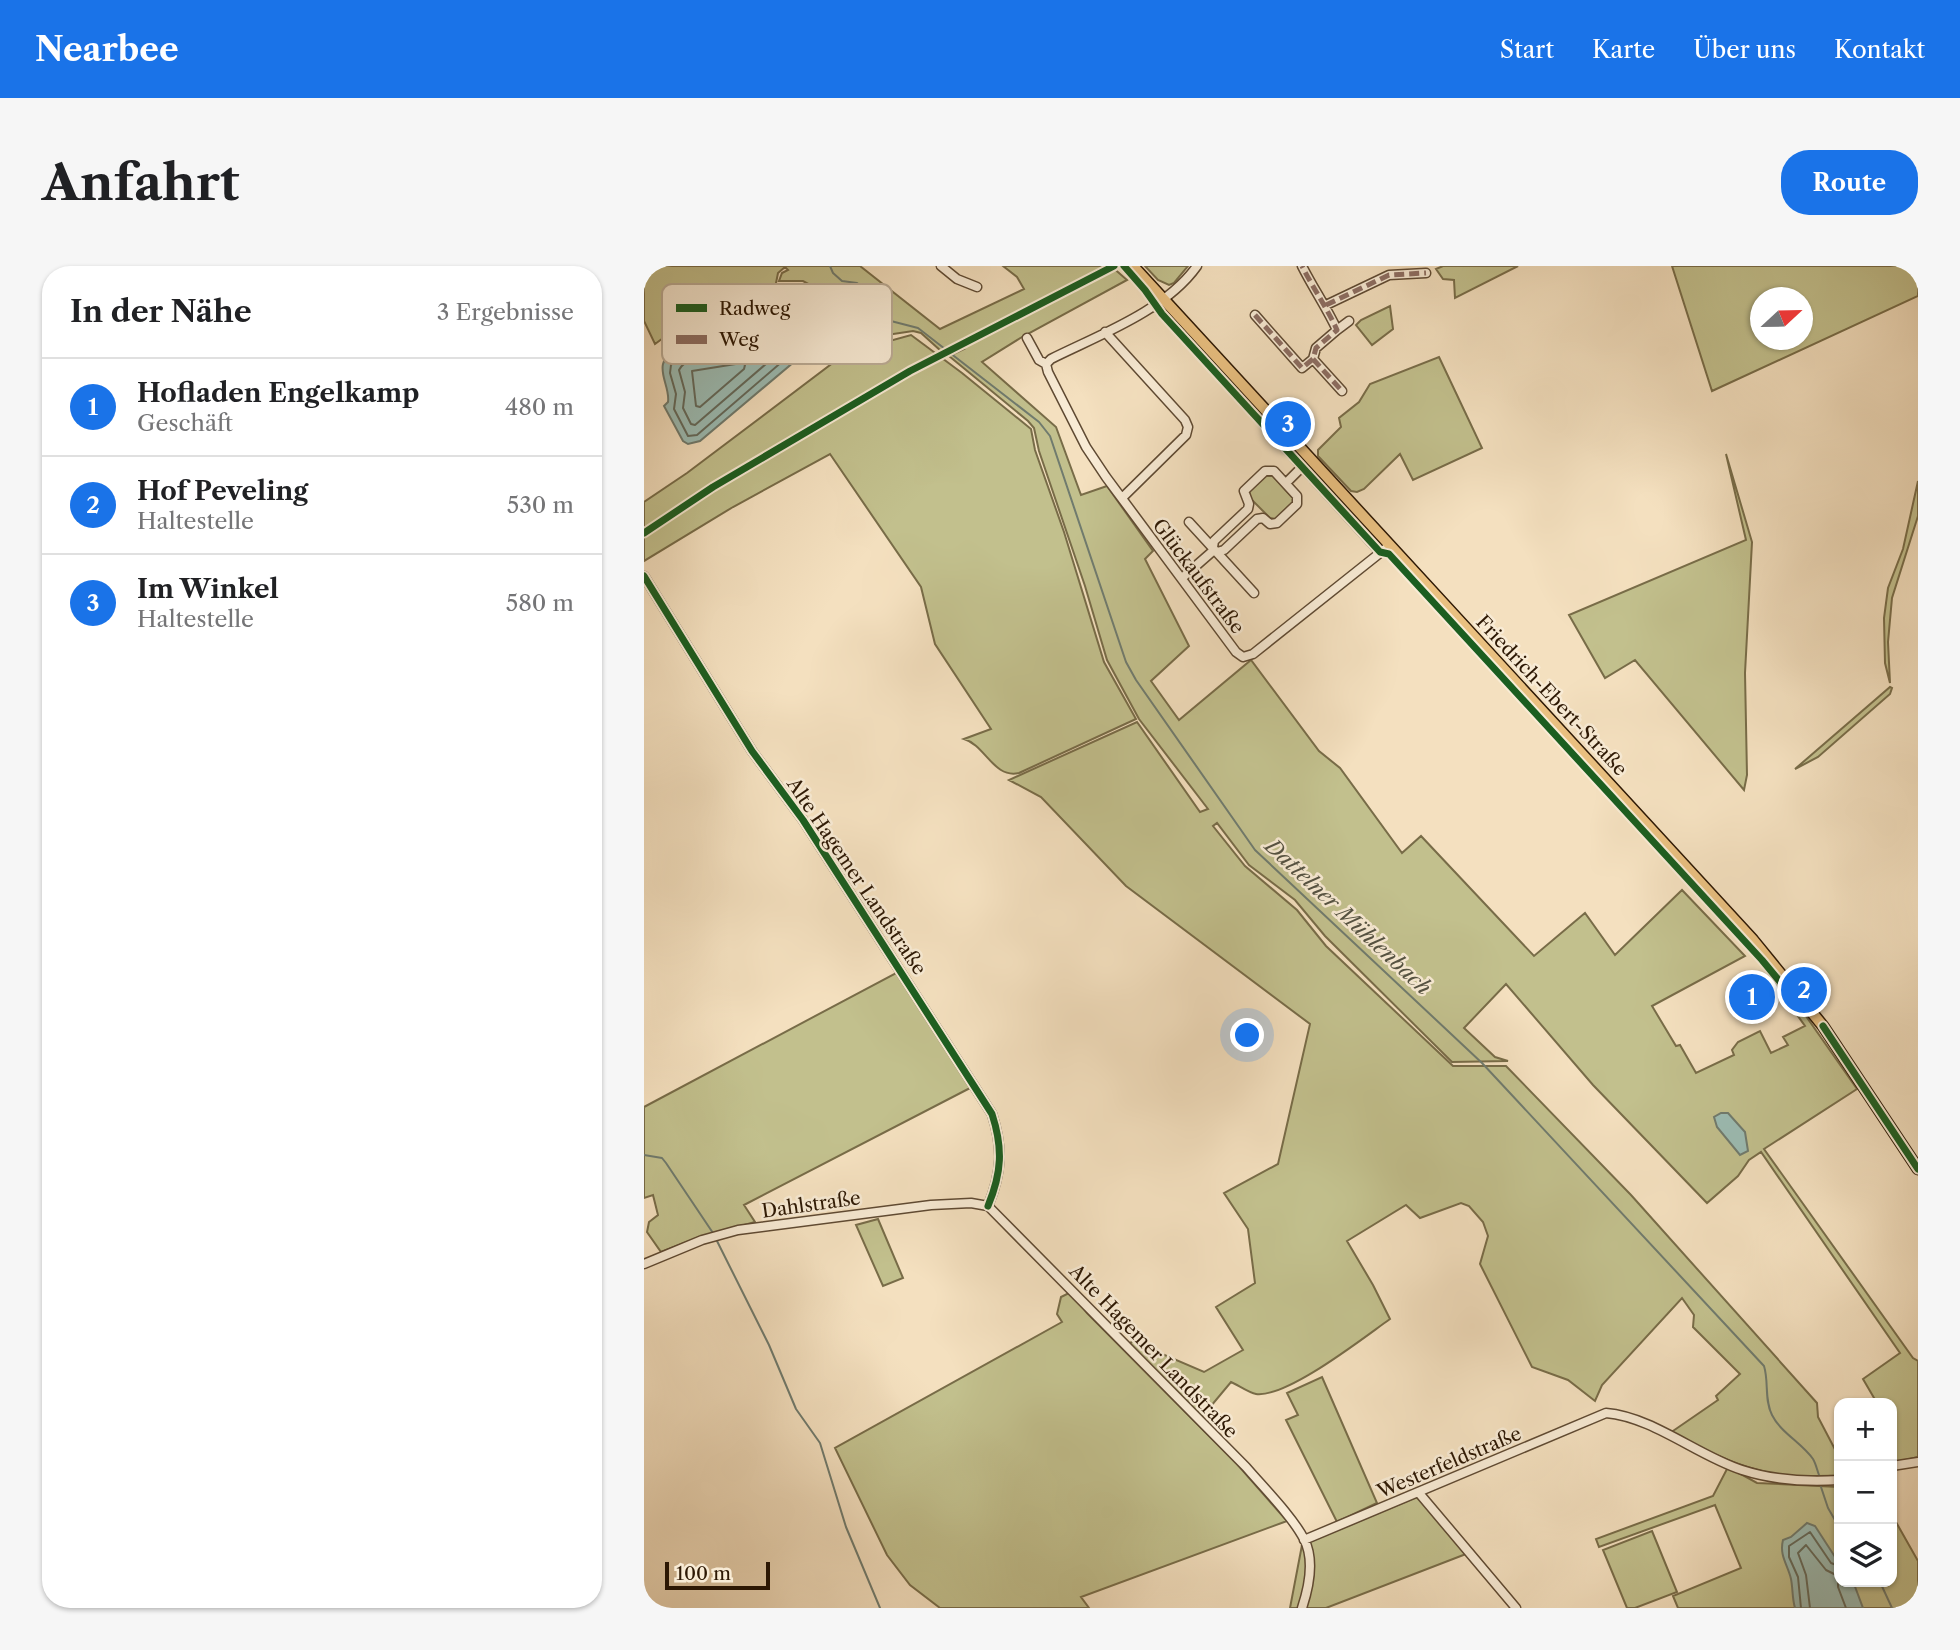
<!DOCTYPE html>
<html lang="de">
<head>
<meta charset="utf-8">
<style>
  :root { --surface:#fff; --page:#f6f6f6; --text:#202124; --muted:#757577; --line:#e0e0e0; --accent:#1a73e8 }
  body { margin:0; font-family:"Libre Caslon Text",serif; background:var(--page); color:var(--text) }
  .controls { position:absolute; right:21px; bottom:21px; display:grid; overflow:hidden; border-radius:14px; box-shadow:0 2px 5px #0004 }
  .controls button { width:63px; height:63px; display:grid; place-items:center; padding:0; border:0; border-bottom:2px solid var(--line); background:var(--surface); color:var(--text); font:35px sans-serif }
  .compass { position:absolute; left:1106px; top:21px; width:63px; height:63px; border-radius:50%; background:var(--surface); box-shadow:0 2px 5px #0004; rotate:68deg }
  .scale { position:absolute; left:21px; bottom:18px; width:105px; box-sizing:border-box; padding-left:7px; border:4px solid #2d1804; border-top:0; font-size:19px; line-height:24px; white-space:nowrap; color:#2d1804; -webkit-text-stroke:5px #f8ebd5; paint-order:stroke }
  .you { position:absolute; left:604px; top:770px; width:24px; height:24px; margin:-18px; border:5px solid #fff; border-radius:50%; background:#1a73e8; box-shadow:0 0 0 10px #1a73e833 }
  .badge { display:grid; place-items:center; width:46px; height:46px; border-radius:50%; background:var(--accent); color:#fff; font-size:23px; font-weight:700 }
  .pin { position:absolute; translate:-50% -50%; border:4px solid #fff; box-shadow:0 2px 7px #0006 }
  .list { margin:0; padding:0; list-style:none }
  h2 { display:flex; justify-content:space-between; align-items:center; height:91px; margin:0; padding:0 28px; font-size:30px }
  h2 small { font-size:23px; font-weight:400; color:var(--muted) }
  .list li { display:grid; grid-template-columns:46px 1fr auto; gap:21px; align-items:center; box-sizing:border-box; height:98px; padding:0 28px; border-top:2px solid var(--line) }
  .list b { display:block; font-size:26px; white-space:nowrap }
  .list p { margin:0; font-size:23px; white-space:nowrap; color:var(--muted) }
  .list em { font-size:23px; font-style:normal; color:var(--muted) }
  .icon { flex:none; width:38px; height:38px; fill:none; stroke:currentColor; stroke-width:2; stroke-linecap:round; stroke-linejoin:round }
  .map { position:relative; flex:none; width:1274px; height:1342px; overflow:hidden; border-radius:28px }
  header { display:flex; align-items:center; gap:42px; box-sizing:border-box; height:98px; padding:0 35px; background:var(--accent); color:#fff }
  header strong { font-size:33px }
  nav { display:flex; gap:38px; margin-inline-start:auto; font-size:24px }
  .intro { display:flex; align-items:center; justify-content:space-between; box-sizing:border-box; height:168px; padding:0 42px }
  h1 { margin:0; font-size:49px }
  .button { padding:18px 32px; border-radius:28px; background:var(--accent); color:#fff; font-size:24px; font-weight:700 }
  main { display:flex; gap:42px; padding:0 42px }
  aside { flex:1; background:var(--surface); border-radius:28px; box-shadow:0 2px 5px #0004 }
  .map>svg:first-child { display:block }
  .green { fill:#c2c08d; stroke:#786c48; stroke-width:2; fill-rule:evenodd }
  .water { fill:#9cbdb5; stroke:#707b6e; stroke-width:2 }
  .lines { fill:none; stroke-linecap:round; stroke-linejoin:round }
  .shore { stroke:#646a5c; stroke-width:2 }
  .stream { stroke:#707b6e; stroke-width:2 }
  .minor-casing { stroke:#5f4a33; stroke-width:11 }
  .major-casing { stroke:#2d1804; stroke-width:13 }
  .minor { stroke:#f8ebd5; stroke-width:8 }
  .major { stroke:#eac080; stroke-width:10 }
  .quiet { stroke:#8d6e63; stroke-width:5; stroke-dasharray:10 5; stroke-linecap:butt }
  .cycleway-casing { stroke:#f8ebd5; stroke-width:11 }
  .cycleway { stroke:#1b5e20; stroke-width:7 }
  .labels { text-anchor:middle; stroke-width:5; stroke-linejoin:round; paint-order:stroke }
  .street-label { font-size:19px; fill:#2d1804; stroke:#f8ebd5 }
  .water-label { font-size:21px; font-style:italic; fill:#545242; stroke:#f8ebd5 }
  .key { fill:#f8ebd5; stroke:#bbac96; stroke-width:2 }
  .key-label { font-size:19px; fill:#2d1804 }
</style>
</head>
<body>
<header>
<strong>Nearbee</strong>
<nav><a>Start</a><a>Karte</a><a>Über uns</a><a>Kontakt</a></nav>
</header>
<div class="intro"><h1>Anfahrt</h1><a class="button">Route</a></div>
<main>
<aside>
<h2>In der Nähe<small>3 Ergebnisse</small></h2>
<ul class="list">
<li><span class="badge">1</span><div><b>Hofladen Engelkamp</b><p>Geschäft</p></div><em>480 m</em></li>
<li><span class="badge">2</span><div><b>Hof Peveling</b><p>Haltestelle</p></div><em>530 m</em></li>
<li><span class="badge">3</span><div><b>Im Winkel</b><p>Haltestelle</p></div><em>580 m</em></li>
</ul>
</aside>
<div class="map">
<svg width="1274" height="1342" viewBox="0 0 1274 1342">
  <rect width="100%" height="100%" fill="#f4e0bf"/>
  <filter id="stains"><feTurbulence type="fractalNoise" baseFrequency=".00286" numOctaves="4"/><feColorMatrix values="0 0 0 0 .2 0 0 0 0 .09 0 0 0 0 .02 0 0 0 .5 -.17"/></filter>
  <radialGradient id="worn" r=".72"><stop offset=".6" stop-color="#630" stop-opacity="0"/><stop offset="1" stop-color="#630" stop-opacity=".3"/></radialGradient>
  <path class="green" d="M0,0H216L296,63L380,23L373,11L359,0H467L483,14L378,71L338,96L412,161L437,229L463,220L509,285L501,293L545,380L507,415L535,454L607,394L675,485L696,502L758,587L777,570L890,690L941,647L971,689L1038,624L1101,690L1008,740L1032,780L1036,779L1052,807L1090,789L1088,784L1094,776L1116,765L1127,787L1144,779L1139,771L1161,760L1151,746L1157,743L1213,823L1120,883L1269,1092L1274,1095V1191L1248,1197V1137H1233L1219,1113L1256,1087L1117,886L1105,894L1094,910L1063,937L949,819L862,718L820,762L851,791L864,795L808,796L681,670L651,634L605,599L573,557L569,560L601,600L653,644L682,680L809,800H862L987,929L1173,1137L1174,1151L1195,1191V1210C1181,1209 1166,1211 1151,1210C1106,1208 1066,1186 1026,1167L1074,1134L1072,1130L1096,1108L1049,1061L1050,1049L1038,1032L958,1119L951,1135L924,1114L888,1101L836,998L844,970L839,956L825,940L817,937L776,952L762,939L703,975L729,1019L746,1053C719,1072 643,1132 612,1128C605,1127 594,1119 587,1116L557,1152L486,1078L488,1075L560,1106L599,1084L572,1041L611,1017L604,963L580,927L634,898L666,758L482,620L397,531L365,514L493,456L556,546L564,543L495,453L463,394L441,320L395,185L390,162L384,155L305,90L320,83L313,77L297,85L277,67L269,65L236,70L220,68L215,64L210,51L185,29L159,15H135L138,7L144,4L141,1L134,7L131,22L121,33L97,50L74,60L30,64L11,78L0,55Z
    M501,0H544L530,17L525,19L514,14Z
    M799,0H874L811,32L810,14L799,13L792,3Z
    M1028,0H1274V30L1068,125ZM1116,32H1158V74H1116Z
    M746,40L749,63L728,79L712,59L717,54Z
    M267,69L318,107L387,163L391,184L420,266L460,396L492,453L375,507C350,513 341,479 320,473L347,463L291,378L277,321L186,188L89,241L0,295V236L43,207L202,87Z
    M795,91L838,182L769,214L756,188L720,223L713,226L707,225L674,190V184L697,161L695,152L715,136L726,118Z
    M1082,188L1108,276L1101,407L1103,509L1100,524L991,394L961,412L925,349L1102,274Z
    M622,210H629L649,232V238L632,253L626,252L605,231L606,224Z
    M1274,215V250L1248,332L1244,376L1246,417L1241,397L1240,352L1244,322L1259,283Z
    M1246,421L1248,422L1246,428L1174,491L1151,503Z
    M254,706L328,821L100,939L111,956L53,972L17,986L3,966L5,956L14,949L9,929L0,932V841Z
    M234,953L259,1012L239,1020L212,959Z
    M427,1026L443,1047L593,1198L643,1255L437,1331L445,1342H296L266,1319L243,1289L191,1182L418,1056L413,1048L417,1031Z
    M678,1111L733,1237L693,1256L642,1154L654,1149L643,1127Z
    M1084,1201L1113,1217L1195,1221V1316H1248V1249L1274,1295V1342H1034L1029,1330L1097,1302L1071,1239L955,1281L952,1273L1069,1230Z
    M775,1230L822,1288L682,1342H646L658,1279Z
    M1008,1265L1033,1326L991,1342H983L959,1284Z"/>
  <path class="water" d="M147,34L162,45L178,40L195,54L182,69L56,175L44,178L39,175L20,140L24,136C26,123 16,110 19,98C27,71 72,78 92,71C111,64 130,46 147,34Z
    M1077,847H1084L1101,866L1104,885L1096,889L1073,861L1070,851Z
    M1163,1257L1171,1260L1195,1297V1316H1208L1210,1318L1219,1342H1151C1148,1332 1149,1323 1147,1313C1144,1299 1135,1290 1139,1274L1147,1271Z"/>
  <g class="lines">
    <path class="shore" d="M146,43L161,52L177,48L183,53V57L53,169L44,170L30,143L32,128L26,107L27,99L32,93L50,84L83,81L98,76Z
      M146,54L159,61V66L51,159L47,158L39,142L41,126L35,104C44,87 68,93 85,89C108,84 126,67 146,54Z
      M98,97L101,99L100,103L56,141L52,140L48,105Z
      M1157,1342L1154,1311L1145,1291V1280L1166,1266L1187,1297L1195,1300
      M1166,1342L1162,1309L1154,1287L1162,1279L1182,1304L1194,1310V1321L1202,1342"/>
    <path class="stream" d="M186,0L189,7L198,15L213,17L223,26L231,43L243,54L274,62L395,156L406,170L482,396L492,414L611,584L838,797L1120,1100C1125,1116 1120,1133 1128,1149C1137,1167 1158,1177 1169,1193C1172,1198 1173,1204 1175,1209
      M225,65L242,55
      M0,889L18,892L22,897L69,967
      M72,973L125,1079L152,1143L176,1177L202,1261L236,1342
      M1177,1221L1184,1242L1195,1261
      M1236,1316L1248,1342"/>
    <defs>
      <path id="minor" d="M297,0L313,13L333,21
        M511,39L736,286
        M682,39L745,9L782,7
        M611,49L658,102L669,93L672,82L693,64C683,42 669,22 658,0
        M693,64L705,55
        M461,66L541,154L544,161L542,169L478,232
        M383,72L395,94L402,98L404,106L442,181L462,211L592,386L599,391L609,388L746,279
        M669,93L698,125
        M402,98L407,93C455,69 521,45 553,0
        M642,217L659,200
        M545,256L610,327
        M569,281L570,275L604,243L605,238L600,225L621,205H630L653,230V238L633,257L626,258L619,252L613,253L580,284L573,286
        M0,310L108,485L159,554L348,848C359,882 358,906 344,940
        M538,312L570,284
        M344,940L602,1201C620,1222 648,1250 660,1273C671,1294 665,1321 658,1342
        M0,998L58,974L94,964L287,939L327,937L344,940
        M1248,1200L1274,1196
        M775,1227L872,1342
        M660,1274L962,1147C1009,1151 1054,1190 1098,1204C1129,1214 1163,1216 1195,1214"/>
      <path id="major" d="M489,0L1109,674L1179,760L1274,903"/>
    </defs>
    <use href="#minor" class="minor-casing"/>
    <use href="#major" class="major-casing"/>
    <use href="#minor" class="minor"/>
    <use href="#major" class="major"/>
    <path class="quiet" d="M682,39L745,9L782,7
      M611,49L658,102L669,93L672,82L693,64C683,42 669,22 658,0
      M669,93L698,125"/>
    <defs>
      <path id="cycleway" d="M480,0L501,24L518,48L736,286L745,288L1118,694L1156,740
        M0,267L69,221L266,105L470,0
        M0,310L108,485L159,554L348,848C359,882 358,906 344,940
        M1179,760L1274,903"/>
    </defs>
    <use href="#cycleway" class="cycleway-casing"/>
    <use href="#cycleway" class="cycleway"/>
  </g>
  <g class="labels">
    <g class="street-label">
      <text transform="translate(555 310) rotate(53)" y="7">Glückaufstraße</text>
      <text transform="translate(908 429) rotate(47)" y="7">Friedrich-Ebert-Straße</text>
      <text transform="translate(213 610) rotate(56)" y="7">Alte Hagemer Landstraße</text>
      <text transform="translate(167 938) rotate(-8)" y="7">Dahlstraße</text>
      <text transform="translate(510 1085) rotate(46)" y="7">Alte Hagemer Landstraße</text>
      <text transform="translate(805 1196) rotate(-23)" y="7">Westerfeldstraße</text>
    </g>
    <g class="water-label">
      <text transform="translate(704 651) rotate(43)" y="7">Dattelner Mühlenbach</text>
    </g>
  </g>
  <rect x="18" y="18" width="230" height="80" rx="10" class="key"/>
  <rect x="32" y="38" width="31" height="8" fill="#1b5e20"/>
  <rect x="32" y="69" width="31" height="9" fill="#8d6e63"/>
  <g class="key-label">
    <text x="75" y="49">Radweg</text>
    <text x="75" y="80">Weg</text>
  </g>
  <rect width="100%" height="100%" filter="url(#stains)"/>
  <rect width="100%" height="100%" fill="url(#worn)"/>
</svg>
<div class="controls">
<button>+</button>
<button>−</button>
<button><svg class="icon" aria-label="layers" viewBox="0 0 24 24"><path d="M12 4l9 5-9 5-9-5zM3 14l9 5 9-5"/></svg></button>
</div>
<svg class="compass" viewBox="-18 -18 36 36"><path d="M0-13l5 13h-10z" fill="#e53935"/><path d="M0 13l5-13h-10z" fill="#757577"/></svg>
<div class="scale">100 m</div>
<div class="you"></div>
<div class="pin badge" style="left:1108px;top:731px">1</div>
<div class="pin badge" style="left:1160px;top:724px">2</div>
<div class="pin badge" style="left:644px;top:158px">3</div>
</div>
</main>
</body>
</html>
